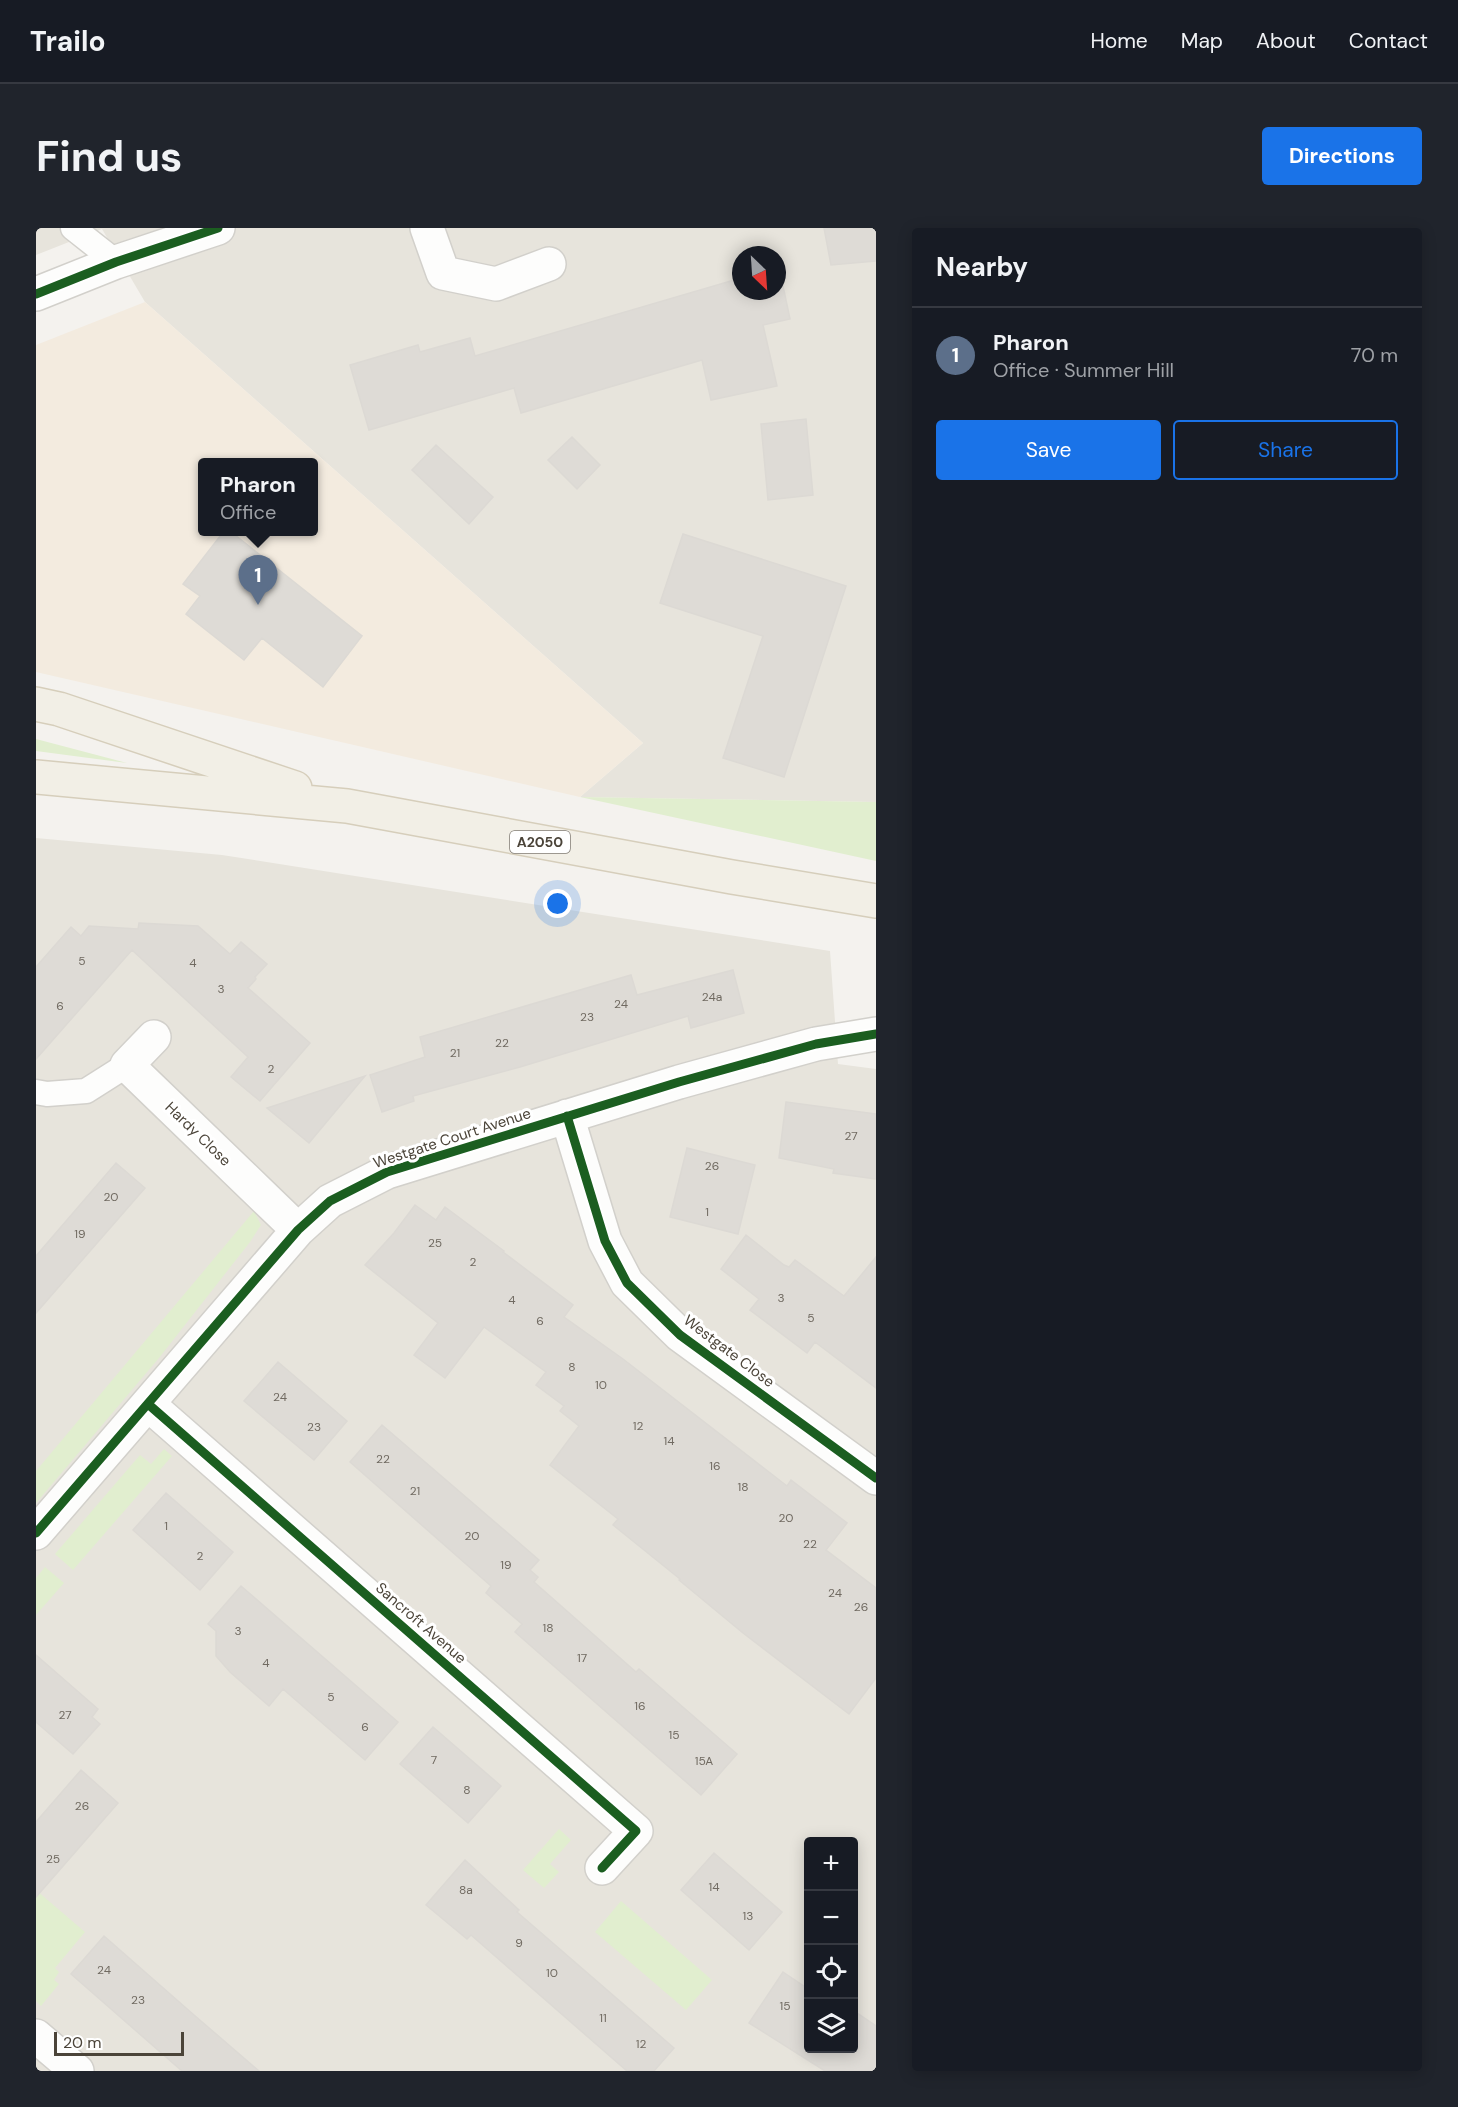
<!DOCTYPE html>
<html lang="en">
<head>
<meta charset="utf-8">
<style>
  :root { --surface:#171b24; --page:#20242c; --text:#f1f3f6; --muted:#9ea1a6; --line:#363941; --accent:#1a73e8 }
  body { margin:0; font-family:"DM Sans",sans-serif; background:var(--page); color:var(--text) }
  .controls { position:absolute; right:18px; bottom:18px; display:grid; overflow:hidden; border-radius:6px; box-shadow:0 3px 15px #0003 }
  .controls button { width:54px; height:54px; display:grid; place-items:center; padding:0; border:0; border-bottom:2px solid var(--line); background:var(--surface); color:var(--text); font:30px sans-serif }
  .compass { position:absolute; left:696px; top:18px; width:54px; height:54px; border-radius:50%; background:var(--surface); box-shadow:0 3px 15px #0003; rotate:155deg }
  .scale { position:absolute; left:18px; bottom:15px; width:130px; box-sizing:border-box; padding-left:6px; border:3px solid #4b4439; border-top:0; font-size:16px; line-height:21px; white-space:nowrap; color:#4b4439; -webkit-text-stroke:4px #fff; paint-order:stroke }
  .you { position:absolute; left:522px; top:676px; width:21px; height:21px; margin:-15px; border:4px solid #fff; border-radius:50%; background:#1a73e8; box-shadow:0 0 0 9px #1a73e833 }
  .badge { display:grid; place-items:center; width:39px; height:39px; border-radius:50%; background:var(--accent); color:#fff; font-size:20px; font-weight:700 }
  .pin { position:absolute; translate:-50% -50px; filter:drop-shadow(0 2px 3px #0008) }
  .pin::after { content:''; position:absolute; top:32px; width:21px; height:18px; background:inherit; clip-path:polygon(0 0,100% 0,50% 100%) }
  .popup { position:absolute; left:162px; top:230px; width:120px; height:78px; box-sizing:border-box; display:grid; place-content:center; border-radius:6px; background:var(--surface); filter:drop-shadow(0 2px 4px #0005); font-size:20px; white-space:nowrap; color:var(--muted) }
  .popup b { font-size:22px; color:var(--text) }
  .popup::after { content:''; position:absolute; left:50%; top:100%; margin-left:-12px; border:12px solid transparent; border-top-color:var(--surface) }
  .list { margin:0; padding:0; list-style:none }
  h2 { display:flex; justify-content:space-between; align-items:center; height:78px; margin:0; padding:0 24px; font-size:26px }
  h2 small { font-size:20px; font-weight:400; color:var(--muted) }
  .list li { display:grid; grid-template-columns:39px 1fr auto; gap:18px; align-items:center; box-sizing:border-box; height:96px; padding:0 24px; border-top:2px solid var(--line) }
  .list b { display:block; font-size:22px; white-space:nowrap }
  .list p { margin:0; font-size:20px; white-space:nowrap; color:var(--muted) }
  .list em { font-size:20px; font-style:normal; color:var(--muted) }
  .actions { display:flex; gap:12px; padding:18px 24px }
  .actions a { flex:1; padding:14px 0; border:2px solid var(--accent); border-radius:6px; text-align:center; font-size:21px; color:var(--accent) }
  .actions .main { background:var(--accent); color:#fff }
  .icon { flex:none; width:33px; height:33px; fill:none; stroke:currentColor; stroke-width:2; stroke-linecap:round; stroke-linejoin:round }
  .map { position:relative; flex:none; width:840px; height:1843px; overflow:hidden; border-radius:6px }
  header { display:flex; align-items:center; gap:36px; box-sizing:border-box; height:84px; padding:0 30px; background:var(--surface); border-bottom:2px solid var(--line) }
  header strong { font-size:28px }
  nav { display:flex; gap:33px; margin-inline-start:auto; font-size:21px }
  .intro { display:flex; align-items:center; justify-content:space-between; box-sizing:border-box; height:144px; padding:0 36px }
  h1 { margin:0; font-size:42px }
  .button { padding:15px 27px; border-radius:6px; background:var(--accent); color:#fff; font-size:21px; font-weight:700 }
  main { display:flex; gap:36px; padding:0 36px }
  aside { flex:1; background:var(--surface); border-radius:6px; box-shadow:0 3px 15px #0003 }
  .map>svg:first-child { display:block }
  .residential { fill:#e7e4dc; fill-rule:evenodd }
  .commercial { fill:#f3ebdf; fill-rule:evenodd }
  .green { fill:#e1eecf }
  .building { fill:#dedbd6; stroke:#dcd9d4; stroke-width:1.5 }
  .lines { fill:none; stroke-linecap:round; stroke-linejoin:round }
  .service-casing { stroke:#d2d0cb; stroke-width:27 }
  .minor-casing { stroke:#d2d0cb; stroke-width:36 }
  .primary-casing { stroke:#d6cebb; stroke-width:36 }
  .service { stroke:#fdfdfc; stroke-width:24 }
  .minor { stroke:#fdfdfc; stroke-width:33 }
  .primary { stroke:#f2efe6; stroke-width:33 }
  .cycleway-casing { stroke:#fff; stroke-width:13 }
  .cycleway { stroke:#1b5e20; stroke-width:9 }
  .labels { text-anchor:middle; stroke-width:6; stroke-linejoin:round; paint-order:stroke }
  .number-label { font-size:12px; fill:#706a61 }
  .shield { fill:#fff; stroke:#817c74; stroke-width:1.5 }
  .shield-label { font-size:14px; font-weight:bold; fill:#4b4439 }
  .street-label { font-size:15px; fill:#4b4439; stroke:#fff }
</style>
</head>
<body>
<header>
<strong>Trailo</strong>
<nav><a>Home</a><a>Map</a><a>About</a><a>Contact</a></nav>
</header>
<div class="intro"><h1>Find us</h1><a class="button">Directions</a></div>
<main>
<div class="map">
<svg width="840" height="1843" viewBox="0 0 840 1843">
  <rect width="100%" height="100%" fill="#f4f2ee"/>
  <path class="residential" d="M0,0H840V574L544,569L607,515L109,74L66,1L0,27ZM705,27H741V63H705Z
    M0,610L186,627L794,723L802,836L840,841V1843H0ZM772,1614H818V1820H772Z"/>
  <path class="commercial" d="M109,74L607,515L544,569L0,444V117ZM166,234H278V304H166Z"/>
  <path class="green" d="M0,511L91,535L0,523Z
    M544,569L840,574V633Z
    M218,983L225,997L214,1014L123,1130L0,1275V1243Z
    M128,1221L136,1228L37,1342L19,1326L104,1227L115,1236Z
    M9,1339L28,1355L0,1387V1350Z
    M523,1601L535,1612L514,1636L523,1644L508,1660L487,1642Z
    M0,1662L49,1704L19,1740L23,1744L18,1752L23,1756L5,1778L0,1773Z
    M585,1673L676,1752L650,1782L559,1704Z"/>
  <path class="building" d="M788,0H840V33L795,37Z
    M743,39L754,91L727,97L741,158L675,172L666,132L485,185L478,160L333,202L314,137L382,117L384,124L434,110L439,128L705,50V63H741V40Z
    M770,191L777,267L732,272L725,196Z
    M536,209L564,237L541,261L512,232Z
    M400,217L457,269L433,296L376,242Z
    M188,303H194L326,408L287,459L226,410L208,432L150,386L164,368L147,356Z
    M647,306L810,358L748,549L687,530L727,408L624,375Z
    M103,695L162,698L194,726L205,714L231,736L219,749L220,751L212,760L274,815L224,873L195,849L212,829L96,722L0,831V739L35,699L45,708L53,698L102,701Z
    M697,742L708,785L655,800L652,788L484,839L377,868L378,873L346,884L334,847L389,829L384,809L595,747L601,767Z
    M329,848L273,915L231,880Z
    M750,874L840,886V951L797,945L798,941L743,930Z
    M651,920L719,937L702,1006L634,989Z
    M80,935L109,960L0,1085V1028Z
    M379,977L400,992L409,979L468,1023L467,1024L537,1077L528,1089L587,1131L751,1258L755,1252L811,1295L790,1322L840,1360V1450L813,1486L707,1405L643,1352L644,1351L577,1297L582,1291L514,1237L543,1198L524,1183L528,1178L500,1157L510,1144L448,1099L409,1150L378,1127L402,1095L329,1037L358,1005Z
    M710,1007L748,1037L753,1039L759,1032L808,1068L840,1029V1160L779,1114L771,1125L714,1082L723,1071L685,1041Z
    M242,1134L311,1193L278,1232L208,1173Z
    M346,1197L503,1332L494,1342L502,1349L498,1354L600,1444L603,1441L701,1526L665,1567L479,1404L486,1396L450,1365L455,1358L314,1234Z
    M130,1265L197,1324L164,1362L97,1302Z
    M205,1358L362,1494L329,1532L247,1461L233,1478L194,1444L180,1428V1403L172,1396Z
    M0,1427L62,1481L56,1489L64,1496L37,1526L0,1494Z
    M397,1499L465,1558L432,1595L364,1536Z
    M45,1542L82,1575L0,1669V1594Z
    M678,1625L746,1684L713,1722L645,1662Z
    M429,1632L483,1682L481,1684L638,1820L618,1843H591L435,1707L431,1711L390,1677Z
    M68,1708L158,1787L223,1843H146L35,1746Z
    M747,1744L772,1761V1821H818V1783L840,1798V1843H789L713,1795Z"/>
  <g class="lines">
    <defs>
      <path id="service" d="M37,0L80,34
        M0,864L11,866L50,863L91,837"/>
      <path id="minor" d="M391,0L407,45L460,56L513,36
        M0,66L80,34L182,0
        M118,809L91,837L262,1002
        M531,888L569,1013L591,1055L644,1107L840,1250
        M112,1176L600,1603L566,1640
        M0,1305L262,1002L294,973L351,944L643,854L780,816L840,806
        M0,1808L41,1843"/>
      <path id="primary" d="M0,476L23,481L259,560
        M0,549L311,578L696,649L840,673"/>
    </defs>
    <use href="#service" class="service-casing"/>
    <use href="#minor" class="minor-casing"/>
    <use href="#primary" class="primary-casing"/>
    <use href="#service" class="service"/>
    <use href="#minor" class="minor"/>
    <use href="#primary" class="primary"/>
    <defs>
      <path id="cycleway" d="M0,66L80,34L182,0
        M531,888L569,1013L591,1055L644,1107L840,1250
        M112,1176L600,1603L566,1640
        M0,1305L262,1002L294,973L351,944L643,854L780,816L840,806"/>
    </defs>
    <use href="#cycleway" class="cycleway-casing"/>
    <use href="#cycleway" class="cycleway"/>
  </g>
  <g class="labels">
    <g class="number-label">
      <text x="46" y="737">5</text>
      <text x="157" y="739">4</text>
      <text x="185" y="765">3</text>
      <text x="676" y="773">24a</text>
      <text x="585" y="780">24</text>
      <text x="24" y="782">6</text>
      <text x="551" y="793">23</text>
      <text x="466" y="819">22</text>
      <text x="419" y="829">21</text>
      <text x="235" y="845">2</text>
      <text x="815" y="912">27</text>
      <text x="676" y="942">26</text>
      <text x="75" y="973">20</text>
      <text x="671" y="988">1</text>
      <text x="44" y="1010">19</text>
      <text x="399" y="1019">25</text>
      <text x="437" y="1038">2</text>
      <text x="745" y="1074">3</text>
      <text x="476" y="1076">4</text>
      <text x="775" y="1094">5</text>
      <text x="504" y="1097">6</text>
      <text x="536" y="1143">8</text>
      <text x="565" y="1161">10</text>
      <text x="244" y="1173">24</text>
      <text x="602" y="1202">12</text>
      <text x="278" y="1203">23</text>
      <text x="633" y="1217">14</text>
      <text x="347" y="1235">22</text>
      <text x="679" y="1242">16</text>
      <text x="707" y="1263">18</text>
      <text x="379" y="1267">21</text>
      <text x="750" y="1294">20</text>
      <text x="130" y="1302">1</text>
      <text x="436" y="1312">20</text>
      <text x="774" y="1320">22</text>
      <text x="164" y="1332">2</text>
      <text x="470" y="1341">19</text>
      <text x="799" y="1369">24</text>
      <text x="825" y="1383">26</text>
      <text x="512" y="1404">18</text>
      <text x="202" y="1407">3</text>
      <text x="546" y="1434">17</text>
      <text x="230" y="1439">4</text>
      <text x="295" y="1473">5</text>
      <text x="604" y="1482">16</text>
      <text x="29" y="1491">27</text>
      <text x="329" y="1503">6</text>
      <text x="638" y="1511">15</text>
      <text x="398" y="1536">7</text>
      <text x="668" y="1537">15A</text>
      <text x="431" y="1566">8</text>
      <text x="46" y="1582">26</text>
      <text x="17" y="1635">25</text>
      <text x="678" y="1663">14</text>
      <text x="430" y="1666">8a</text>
      <text x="712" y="1692">13</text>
      <text x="483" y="1719">9</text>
      <text x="68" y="1746">24</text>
      <text x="516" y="1749">10</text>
      <text x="102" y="1776">23</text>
      <text x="749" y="1782">15</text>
      <text x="567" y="1794">11</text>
      <text x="605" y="1820">12</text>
    </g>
    <rect class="shield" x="474" y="603" width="60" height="22" rx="4.5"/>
    <g class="shield-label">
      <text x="504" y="619">A2050</text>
    </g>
    <g class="street-label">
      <text transform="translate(162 906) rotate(44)" y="5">Hardy Close</text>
      <text transform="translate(416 910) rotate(-18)" y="5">Westgate Court Avenue</text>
      <text transform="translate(693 1123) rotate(37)" y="5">Westgate Close</text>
      <text transform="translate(385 1395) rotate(41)" y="5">Sancroft Avenue</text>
    </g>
  </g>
</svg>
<div class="controls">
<button>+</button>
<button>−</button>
<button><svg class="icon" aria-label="locate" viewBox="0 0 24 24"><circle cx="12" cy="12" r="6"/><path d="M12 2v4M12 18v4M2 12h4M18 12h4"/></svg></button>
<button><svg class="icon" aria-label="layers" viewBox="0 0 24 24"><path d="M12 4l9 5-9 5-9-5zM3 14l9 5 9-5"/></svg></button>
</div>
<svg class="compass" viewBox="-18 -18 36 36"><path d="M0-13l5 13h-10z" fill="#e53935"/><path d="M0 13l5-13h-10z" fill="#9ea1a6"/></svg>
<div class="scale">20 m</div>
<div class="you"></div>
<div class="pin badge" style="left:222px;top:377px;background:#5c6f8a">1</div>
<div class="popup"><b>Pharon</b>Office</div>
</div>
<aside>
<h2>Nearby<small></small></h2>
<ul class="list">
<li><span class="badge" style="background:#5c6f8a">1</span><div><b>Pharon</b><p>Office · Summer Hill</p></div><em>70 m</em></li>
</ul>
<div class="actions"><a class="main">Save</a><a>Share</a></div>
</aside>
</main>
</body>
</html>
